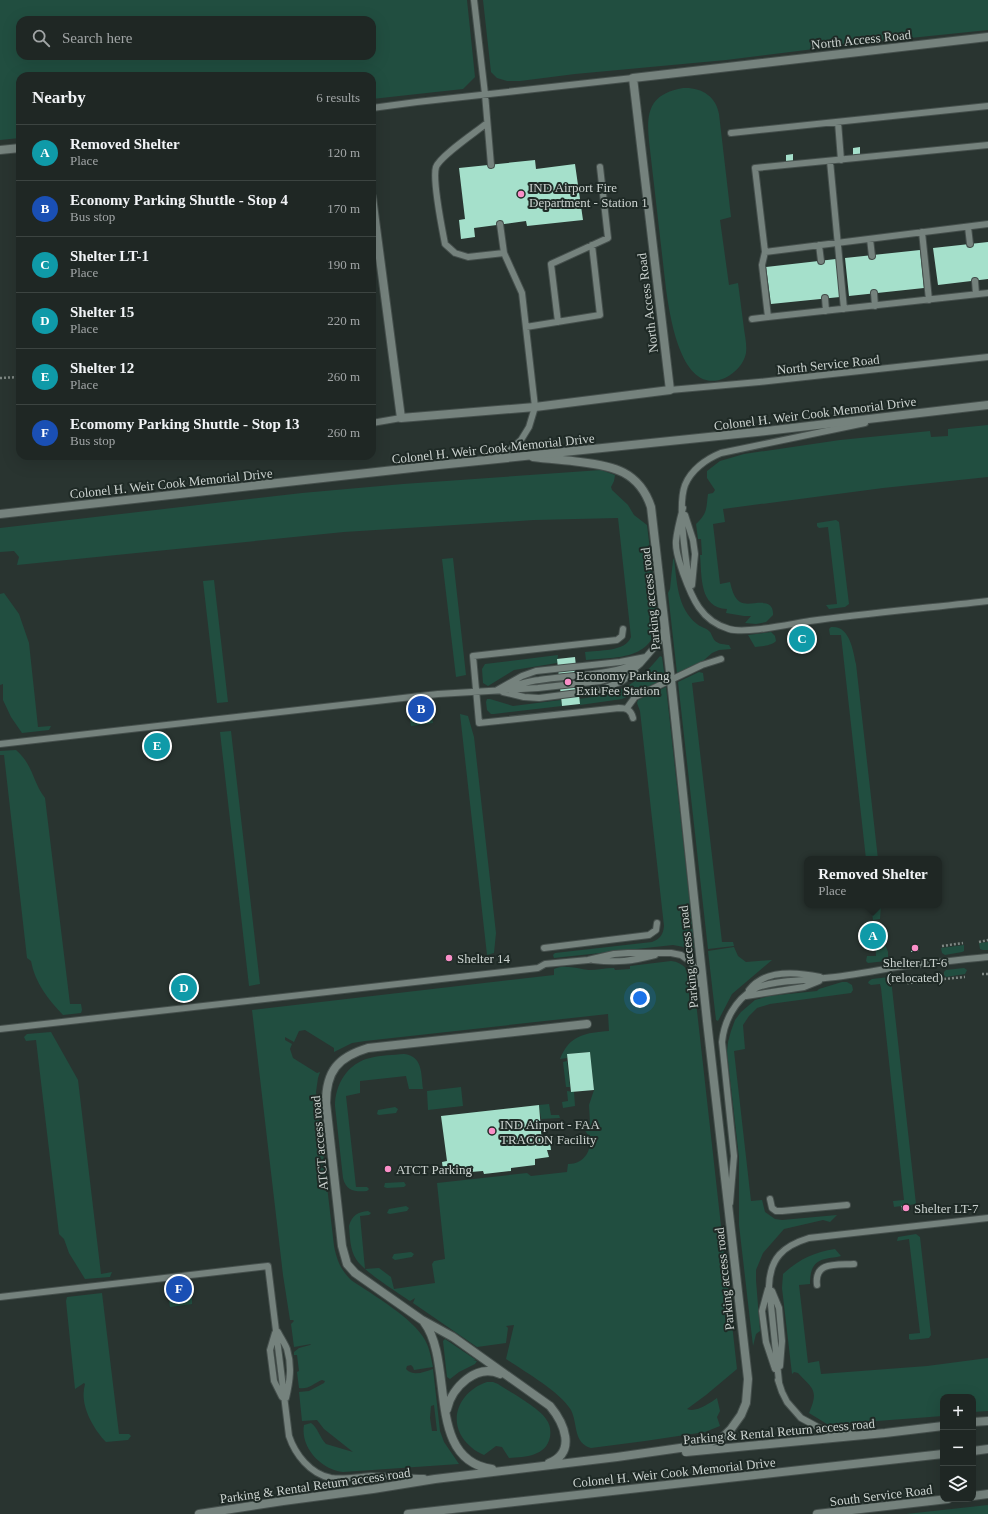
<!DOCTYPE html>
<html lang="en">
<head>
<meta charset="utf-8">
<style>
  :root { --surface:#1f2724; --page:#2c3331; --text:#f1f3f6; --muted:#a1a5a6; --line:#3c4441; --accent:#8c9099 }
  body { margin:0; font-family:"Times New Roman",serif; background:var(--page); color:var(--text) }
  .controls { position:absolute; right:12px; bottom:12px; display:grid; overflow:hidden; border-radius:8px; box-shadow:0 4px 16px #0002 }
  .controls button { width:36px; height:36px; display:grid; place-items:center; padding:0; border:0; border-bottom:1px solid var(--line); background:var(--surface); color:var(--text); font:20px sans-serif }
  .you { position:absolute; left:640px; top:998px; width:14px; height:14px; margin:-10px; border:3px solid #fff; border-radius:50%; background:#1a73e8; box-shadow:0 0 0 6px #1a73e833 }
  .badge { display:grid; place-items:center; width:26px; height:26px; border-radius:50%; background:var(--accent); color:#fff; font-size:13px; font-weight:700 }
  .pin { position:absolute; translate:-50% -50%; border:2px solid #fff; box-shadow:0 1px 4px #0006 }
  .popup { position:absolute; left:804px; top:856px; width:138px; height:52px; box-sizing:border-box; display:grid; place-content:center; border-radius:8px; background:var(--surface); filter:drop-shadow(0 1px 3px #0005); font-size:13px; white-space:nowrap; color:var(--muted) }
  .popup b { font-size:15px; color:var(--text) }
  .popup::after { content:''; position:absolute; left:50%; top:100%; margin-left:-8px; border:8px solid transparent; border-top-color:var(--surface) }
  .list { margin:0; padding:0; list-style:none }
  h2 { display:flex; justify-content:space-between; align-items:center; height:52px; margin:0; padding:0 16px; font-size:17px }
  h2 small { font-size:13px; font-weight:400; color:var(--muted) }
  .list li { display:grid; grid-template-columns:26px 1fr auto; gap:12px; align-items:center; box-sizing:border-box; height:56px; padding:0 16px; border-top:1px solid var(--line) }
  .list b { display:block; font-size:15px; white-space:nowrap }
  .list p { margin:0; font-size:13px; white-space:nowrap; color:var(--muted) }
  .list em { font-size:13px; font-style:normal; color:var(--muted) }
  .icon { flex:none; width:22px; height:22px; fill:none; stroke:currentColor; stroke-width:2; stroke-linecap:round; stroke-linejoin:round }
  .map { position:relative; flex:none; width:988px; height:1514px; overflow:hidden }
  .search { position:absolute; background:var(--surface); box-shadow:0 4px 16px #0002; left:16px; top:16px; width:360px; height:44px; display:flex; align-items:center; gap:10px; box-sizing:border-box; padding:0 14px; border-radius:12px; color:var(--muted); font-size:15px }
  .panel { position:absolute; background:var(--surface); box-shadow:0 4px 16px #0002; left:16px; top:72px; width:360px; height:388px; border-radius:12px }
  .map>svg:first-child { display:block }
  .green { fill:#214e40; fill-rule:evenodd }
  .building { fill:#a5e0cb }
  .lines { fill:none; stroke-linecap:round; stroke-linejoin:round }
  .service-casing { stroke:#454f4c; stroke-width:8 }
  .minor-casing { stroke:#454f4c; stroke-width:10 }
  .tertiary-casing { stroke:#454f4c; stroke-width:10 }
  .path { stroke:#7d8682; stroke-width:2.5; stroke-dasharray:2 2; stroke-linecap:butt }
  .service { stroke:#75827d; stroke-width:6 }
  .minor { stroke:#75827d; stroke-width:8 }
  .tertiary { stroke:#75827d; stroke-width:8 }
  .poi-dot { fill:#fa8fc8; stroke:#1f2a26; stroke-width:1.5 }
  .labels { text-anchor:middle; stroke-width:4; stroke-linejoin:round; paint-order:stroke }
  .street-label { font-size:13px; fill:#ccd3d0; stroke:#1f2a26 }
  .poi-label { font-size:13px; fill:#ccd3d0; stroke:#1f2a26; text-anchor:start }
</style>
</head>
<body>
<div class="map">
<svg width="988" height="1514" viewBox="0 0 988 1514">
  <rect width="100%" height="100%" fill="#293430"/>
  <path class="green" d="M0,0H467L475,77L463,89L372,99V76H20V138L0,140ZM20,20H372V56H20Z
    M483,0H988V30L862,43L726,60L575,74L520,81H507L497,78L491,72Z
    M683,88C701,87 716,96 719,114L731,217L720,220L729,285L738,283C740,298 742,313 744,329C745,336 747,345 746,353C744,364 735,373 725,378C681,397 670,316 666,289L649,141C646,111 650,94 683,88Z
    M988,425V477L883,488L723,509L725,522L713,524L720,584L730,582C732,589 733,597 740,602C750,608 774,594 773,615L766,622L756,624L745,623L751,616H744L726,613L727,609C699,608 702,576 700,555H702L701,539H698L696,524C708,513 706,508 708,494L713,493L715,490L707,478V471L720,461L744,454L840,440L930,431L931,437L948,436V429Z
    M601,470L615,475L614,481L611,487L612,490L628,505L634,515L647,525L658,617C655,660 619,657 586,660L585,652C598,650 626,652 631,637L618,518L534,520L344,532L17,565L19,557L14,551L0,552V528L302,493L403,484Z
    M836,520L839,522L849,604L845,607L829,609L826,605L837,604L828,527L819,528L817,526V523Z
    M453,558L466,675L456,677L442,559Z
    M674,558C677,582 677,608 697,624C700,627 707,628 710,632C711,633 712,636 713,638C716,644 722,644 729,645L731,649L719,650L712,653L703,661L677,673L668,593L670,589L673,560Z
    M214,580L228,702L217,703L203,581Z
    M4,593L19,614L29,643L38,727L51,726L49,730L22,733L11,717L3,700V684L0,685V594Z
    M831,627C850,625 853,651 856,664L878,859H866L841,635H830L829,629Z
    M771,632L775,636L776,641C771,646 762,646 755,647L748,635Z
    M814,640L815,646L792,649V643Z
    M558,655L557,663L514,670L488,686L483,683L482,669L485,664Z
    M660,656L662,657L665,679L622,699L580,705L579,699C618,694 635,687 660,656Z
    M699,672L703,673L704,681L692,683L722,942H733L734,946L708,949L678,682Z
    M666,687L695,950L693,952L684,947L673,945L554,958L553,955L555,953L652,942C660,939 663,935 664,926L640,711L637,703L638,700Z
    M487,699H490L513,706L561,700L562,706L494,714H491L487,710L486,702Z
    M460,714L468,716L474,737L496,933L494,953L487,955Z
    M432,717L433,723L411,726L410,720Z
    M231,731L260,984L249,986L220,732Z
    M168,747L169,753L146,756L145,750Z
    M16,750C34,766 32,781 45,798L70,1004H81L82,1010L81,1013L63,1015C48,999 35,983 31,961L27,958L4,755H0V751Z
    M871,905H881L880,919L873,920Z
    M875,939H883L888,952V959L886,961L868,963L866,961L867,956H876Z
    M988,942V950H983L980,949L979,943Z
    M964,945V951L962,952L945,955L942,953L941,948Z
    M734,947L738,956L746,962L772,960L732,994L718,1021L716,1020L708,951Z
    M671,961C684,962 691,973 694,984L737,1369L706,1395L687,1409C696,1413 710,1403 717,1398L720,1411L717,1417L720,1426L705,1432L645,1441L591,1448C573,1443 578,1424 571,1410C559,1391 525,1372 506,1359L514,1325L506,1326L508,1328L506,1343L477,1347L413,1303L415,1298L410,1301C397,1292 363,1271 356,1259C350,1250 350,1237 349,1226C352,1215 358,1212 368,1211L371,1213L369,1215L360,1216L365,1269L379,1268L391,1277L394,1289L435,1283L432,1264L434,1261L445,1259L437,1183L527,1173L531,1176L567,1172L568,1164C589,1165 599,1137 579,1126L590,1123L589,1105L594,1090L590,1052L567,1054V1058L560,1059C570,1034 586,1033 609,1031L608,1014L365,1041L352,1043L334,1052V1048L305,1030L299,1031L294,1042L285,1037V1040L292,1044L290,1049L293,1058L317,1073L320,1072L318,1078L316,1092L334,1246C337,1261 341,1270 351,1280C373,1295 413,1318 425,1340C430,1349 431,1358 433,1367L414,1370L413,1367L411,1365L407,1366L406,1369C413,1377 424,1372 433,1369L440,1431L444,1442L459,1464L343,1472C322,1470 300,1448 304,1425L311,1423C318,1428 320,1438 326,1444L353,1452L324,1429L317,1420L302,1421L299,1392L309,1391L324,1383L325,1381L322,1380C314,1383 308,1390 299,1388L297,1372L299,1371L297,1355H294V1352L299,1348L310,1345L311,1344L294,1347L291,1324L294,1321L293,1320H290L283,1275L252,1010L554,975V969C565,964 578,969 589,970C597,970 606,968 614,968L615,970L630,969V966ZM434,1405L437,1431H432L430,1418L431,1406Z
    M964,968L967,970L965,974L946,977L944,975V972L946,970Z
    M889,977L891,979L916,1204L894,1207L893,1201L904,1200L881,988L880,984L871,985L868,983L869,981L872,979Z
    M842,982H847L852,985L853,990L851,993L770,1004L757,1008L749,1016L743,1025L745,1049L734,1051L751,1201L762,1200L765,1212L775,1219L782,1220L837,1215L830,1222L823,1220L784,1229L763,1253L756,1270V1280L760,1331L756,1334L753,1346L739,1225V1157L727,1052L728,1042L731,1031L735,1020L741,1012L755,1000L769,996L817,991L819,989Z
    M51,1032L78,1080L101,1274L112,1272L110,1277L85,1279L69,1253L64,1239L59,1234L36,1040L26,1041L24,1037L27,1034Z
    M404,1054C423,1056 421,1074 423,1089H409L406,1076L360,1081V1093L346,1096L356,1187H367L369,1189L367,1191C355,1192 346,1191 343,1178L335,1106C335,1084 348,1063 370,1058C381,1055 393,1055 404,1054Z
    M567,1061L570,1087H566L563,1062Z
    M461,1087L463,1106L428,1110L427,1091Z
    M567,1091L574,1092L575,1106L563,1108L562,1102L568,1101Z
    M549,1104L551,1115H559L560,1118L541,1119L539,1105Z
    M395,1107L398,1109L396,1113L379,1115L377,1114L378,1110Z
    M404,1182L406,1185L404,1187L387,1188L384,1187L385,1183Z
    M406,1206L409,1208L407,1211L390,1214L387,1213L389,1209Z
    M916,1234L920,1237L931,1335L929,1338L911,1340L909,1339V1334L920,1333L909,1239L897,1241L898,1237Z
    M835,1249L841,1256C836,1258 831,1257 825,1259C812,1262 810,1272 810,1284L799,1285L808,1363L819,1361L821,1374L927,1366L988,1358V1411L973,1412V1397H943V1416L837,1424H827L809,1413C819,1390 813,1389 798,1373L794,1372L792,1374L782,1288L783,1274C798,1260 814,1252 835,1249Z
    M411,1252L414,1254L412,1257L395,1260L392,1258L394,1254Z
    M102,1293L119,1434H129L131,1436L128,1440L106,1442C93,1428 79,1405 85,1384L84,1383L75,1389L66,1301L67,1297Z
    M192,1298V1304L170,1307L169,1301Z
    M445,1339L476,1360H473L477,1361L475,1364L459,1372L450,1379L447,1377L443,1341Z
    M487,1382H493L498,1384C510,1392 539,1408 546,1419C550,1424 551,1430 550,1437C546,1456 526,1457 509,1458L502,1447L496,1446L484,1455C480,1453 475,1451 471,1447C445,1425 457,1392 487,1382Z
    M988,1505V1514H906Z"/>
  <path class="building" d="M860,147V154L853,155V148Z
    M793,154V162H786V155Z
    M535,160L536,169L575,164L583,220L527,226L526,221L474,228L475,237L461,239L459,220L465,219L459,168Z
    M988,242V279L938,285L933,248Z
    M920,250L924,288L849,296L845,258Z
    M836,259L840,297L771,304L766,267Z
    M806,635L807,641L798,642V636Z
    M575,657L580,704L562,706L557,659Z
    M425,712L426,718L418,719L417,713Z
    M161,742V748L153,749L152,743Z
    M877,931L878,939L869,940L868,932Z
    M919,945V951L911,952V946Z
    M453,955V960L445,961V956Z
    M187,985L188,990L180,991L179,986Z
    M590,1052L594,1090L571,1092L567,1054Z
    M539,1105L542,1143L550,1142L551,1150H547L549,1157L535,1159V1165L511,1168V1171L484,1174L483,1171L459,1173V1172H462V1167L443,1170L442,1162L447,1161L441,1116Z
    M909,1205L910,1210L902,1211L901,1206Z
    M183,1293L184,1299L176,1300L175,1294Z"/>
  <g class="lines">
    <defs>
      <path id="service" d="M474,0L485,94L491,165
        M372,108L417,102L633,78
        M838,122L841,160
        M487,123C476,132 440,156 436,167C432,180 442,228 445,244L455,253L468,257L504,253
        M731,133L988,106
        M988,145L755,168L765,252L988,224
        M830,161L844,309
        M968,227L970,244
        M922,232L929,300
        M870,239L872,256
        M819,245L821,261
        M765,252L762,265L768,317L988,293
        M975,281L976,294
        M874,293L875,306
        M825,298L826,311
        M752,319L768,317
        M558,322L551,264L608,238L600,167
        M526,327L600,315L592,245
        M670,390L759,382L988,357
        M372,423L401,418
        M496,458L510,450L521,440L529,427L535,407L522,293L504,253L500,224
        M683,508C680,519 677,530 676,541C675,552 680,563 683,573C692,598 701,621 729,629C746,634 790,624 810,621C869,613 929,608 988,601
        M685,515L693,540L695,554L692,585
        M689,581C686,559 677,506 685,485C691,470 706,459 721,453L865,423
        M623,629L622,636L617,640L473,656L479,723L619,708C627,708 631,710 633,718
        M509,687C518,685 528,681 539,680C568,675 613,676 638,662
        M497,690L522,676L536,671L620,662L646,657
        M503,692L524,697L539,698L601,690L622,681L635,671
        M627,708L635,697L702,665L721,659
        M0,744L438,694L538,688L600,681L621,675L634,669L640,664L659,642L664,629
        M544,948L649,935L656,930L657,923
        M593,960C618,963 631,961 655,955
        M749,990C765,969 797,972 820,977
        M746,996L804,987L819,981
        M0,1029L538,968L545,964L588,960L614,954L628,953H671L681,955L691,962L696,970L700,984
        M770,1199L772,1208L776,1211H782L847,1205
        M730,1203L734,1156L722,1042C724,1021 735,1000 754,989C771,980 806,981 825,978C850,976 873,971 897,967C927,963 958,960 988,957
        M817,1285C814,1261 837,1265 854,1264
        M768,1289L762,1311L766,1342L775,1369
        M772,1291L779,1308L782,1341L780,1366
        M0,1297L268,1266L289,1436C295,1454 310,1474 331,1478C344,1480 358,1477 371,1476C389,1476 407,1478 424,1478
        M278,1332C281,1338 285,1344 287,1349C292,1366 290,1381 286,1398
        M275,1333L270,1350L274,1381L282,1397
        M778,1380L782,1392L787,1402L801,1418L827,1432L853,1433
        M779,1382L769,1286C770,1258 783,1246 809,1238L988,1218"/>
      <path id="minor" d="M0,150L20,148
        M372,197L401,418L535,407L670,390L633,78L988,37
        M424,1322C455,1363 425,1460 492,1469
        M447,1409C452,1387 477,1363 500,1374
        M973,1422L988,1421
        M686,1452L885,1433L943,1426
        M549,1463C577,1452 564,1423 550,1406L453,1337L422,1320L355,1273L347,1264L342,1246L326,1103C326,1071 338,1057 368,1048L587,1024
        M973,1496L988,1494
        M199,1514L283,1501L373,1489L435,1479L617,1457L701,1445L722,1438L731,1429L741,1415L746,1403L748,1379L707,1021L671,680L651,507C639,471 613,466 580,462C564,460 548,459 533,457
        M817,1514L948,1499"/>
      <path id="tertiary" d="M0,514L439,465L757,432L988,405
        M973,1451L988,1449
        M408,1514L943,1454"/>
    </defs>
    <use href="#service" class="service-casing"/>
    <use href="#minor" class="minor-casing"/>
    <use href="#tertiary" class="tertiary-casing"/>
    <path class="path" d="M0,378L20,377
      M979,942L988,940
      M942,946L963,943
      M982,974H988
      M944,979L965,977
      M907,983L928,982"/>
    <use href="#service" class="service"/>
    <use href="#minor" class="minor"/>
    <use href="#tertiary" class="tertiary"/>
  </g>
  <g class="poi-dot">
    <circle cx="521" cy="194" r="4"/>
    <circle cx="568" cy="682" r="4"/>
    <circle cx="915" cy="948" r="4"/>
    <circle cx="449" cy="958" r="4"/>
    <circle cx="492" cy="1131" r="4"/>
    <circle cx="388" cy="1169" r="4"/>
    <circle cx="906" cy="1208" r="4"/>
  </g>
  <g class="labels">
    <g class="street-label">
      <text transform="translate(861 39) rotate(-6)" y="5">North Access Road</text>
      <text transform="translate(647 303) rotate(-97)" y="5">North Access Road</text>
      <text transform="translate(828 364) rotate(-6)" y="5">North Service Road</text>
      <text transform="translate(815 413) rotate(-7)" y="5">Colonel H. Weir Cook Memorial Drive</text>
      <text transform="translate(493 448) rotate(-6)" y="5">Colonel H. Weir Cook Memorial Drive</text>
      <text transform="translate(171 483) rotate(-6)" y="5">Colonel H. Weir Cook Memorial Drive</text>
      <text transform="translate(650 599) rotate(-96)" y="5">Parking access road</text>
      <text transform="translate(688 957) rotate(-96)" y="5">Parking access road</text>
      <text transform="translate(319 1143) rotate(-95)" y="5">ATCT access road</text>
      <text transform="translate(724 1279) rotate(-96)" y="5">Parking access road</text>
      <text transform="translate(779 1431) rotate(-5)" y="5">Parking &amp; Rental Return access road</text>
      <text transform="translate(674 1472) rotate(-6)" y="5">Colonel H. Weir Cook Memorial Drive</text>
      <text transform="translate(315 1485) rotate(-8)" y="5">Parking &amp; Rental Return access road</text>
      <text transform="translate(881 1495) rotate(-7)" y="5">South Service Road</text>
    </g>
    <g class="poi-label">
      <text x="529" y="192">IND Airport Fire<tspan x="529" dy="15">Department - Station 1</tspan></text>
      <text x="576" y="680">Economy Parking<tspan x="576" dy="15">Exit Fee Station</tspan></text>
      <text x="457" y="963">Shelter 14</text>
      <text x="915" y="967" text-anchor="middle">Shelter LT-6<tspan x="915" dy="15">(relocated)</tspan></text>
      <text x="500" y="1129">IND Airport - FAA<tspan x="500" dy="15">TRACON Facility</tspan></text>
      <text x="396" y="1174">ATCT Parking</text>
      <text x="914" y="1213">Shelter LT-7</text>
    </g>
  </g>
</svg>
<div class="controls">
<button>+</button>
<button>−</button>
<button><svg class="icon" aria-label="layers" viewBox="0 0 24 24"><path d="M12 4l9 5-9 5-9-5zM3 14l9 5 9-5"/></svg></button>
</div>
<div class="you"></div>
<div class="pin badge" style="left:873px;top:936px;background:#0f9aa8">A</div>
<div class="popup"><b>Removed Shelter</b>Place</div>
<div class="pin badge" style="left:421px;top:709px;background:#1a4fb4">B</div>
<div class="pin badge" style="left:802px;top:639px;background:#0f9aa8">C</div>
<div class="pin badge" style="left:184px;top:988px;background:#0f9aa8">D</div>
<div class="pin badge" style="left:157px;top:746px;background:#0f9aa8">E</div>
<div class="pin badge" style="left:179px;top:1289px;background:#1a4fb4">F</div>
<div class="search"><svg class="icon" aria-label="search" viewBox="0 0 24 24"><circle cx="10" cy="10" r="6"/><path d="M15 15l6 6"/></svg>Search here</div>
<section class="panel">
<h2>Nearby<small>6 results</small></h2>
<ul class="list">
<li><span class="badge" style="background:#0f9aa8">A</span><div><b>Removed Shelter</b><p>Place</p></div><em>120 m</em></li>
<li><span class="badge" style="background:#1a4fb4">B</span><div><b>Economy Parking Shuttle - Stop 4</b><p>Bus stop</p></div><em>170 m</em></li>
<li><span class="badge" style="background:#0f9aa8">C</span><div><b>Shelter LT-1</b><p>Place</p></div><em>190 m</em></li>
<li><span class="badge" style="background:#0f9aa8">D</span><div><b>Shelter 15</b><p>Place</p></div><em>220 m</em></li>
<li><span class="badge" style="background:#0f9aa8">E</span><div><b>Shelter 12</b><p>Place</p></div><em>260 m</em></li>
<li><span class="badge" style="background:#1a4fb4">F</span><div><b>Ecomomy Parking Shuttle - Stop 13</b><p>Bus stop</p></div><em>260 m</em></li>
</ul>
</section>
</div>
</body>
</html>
